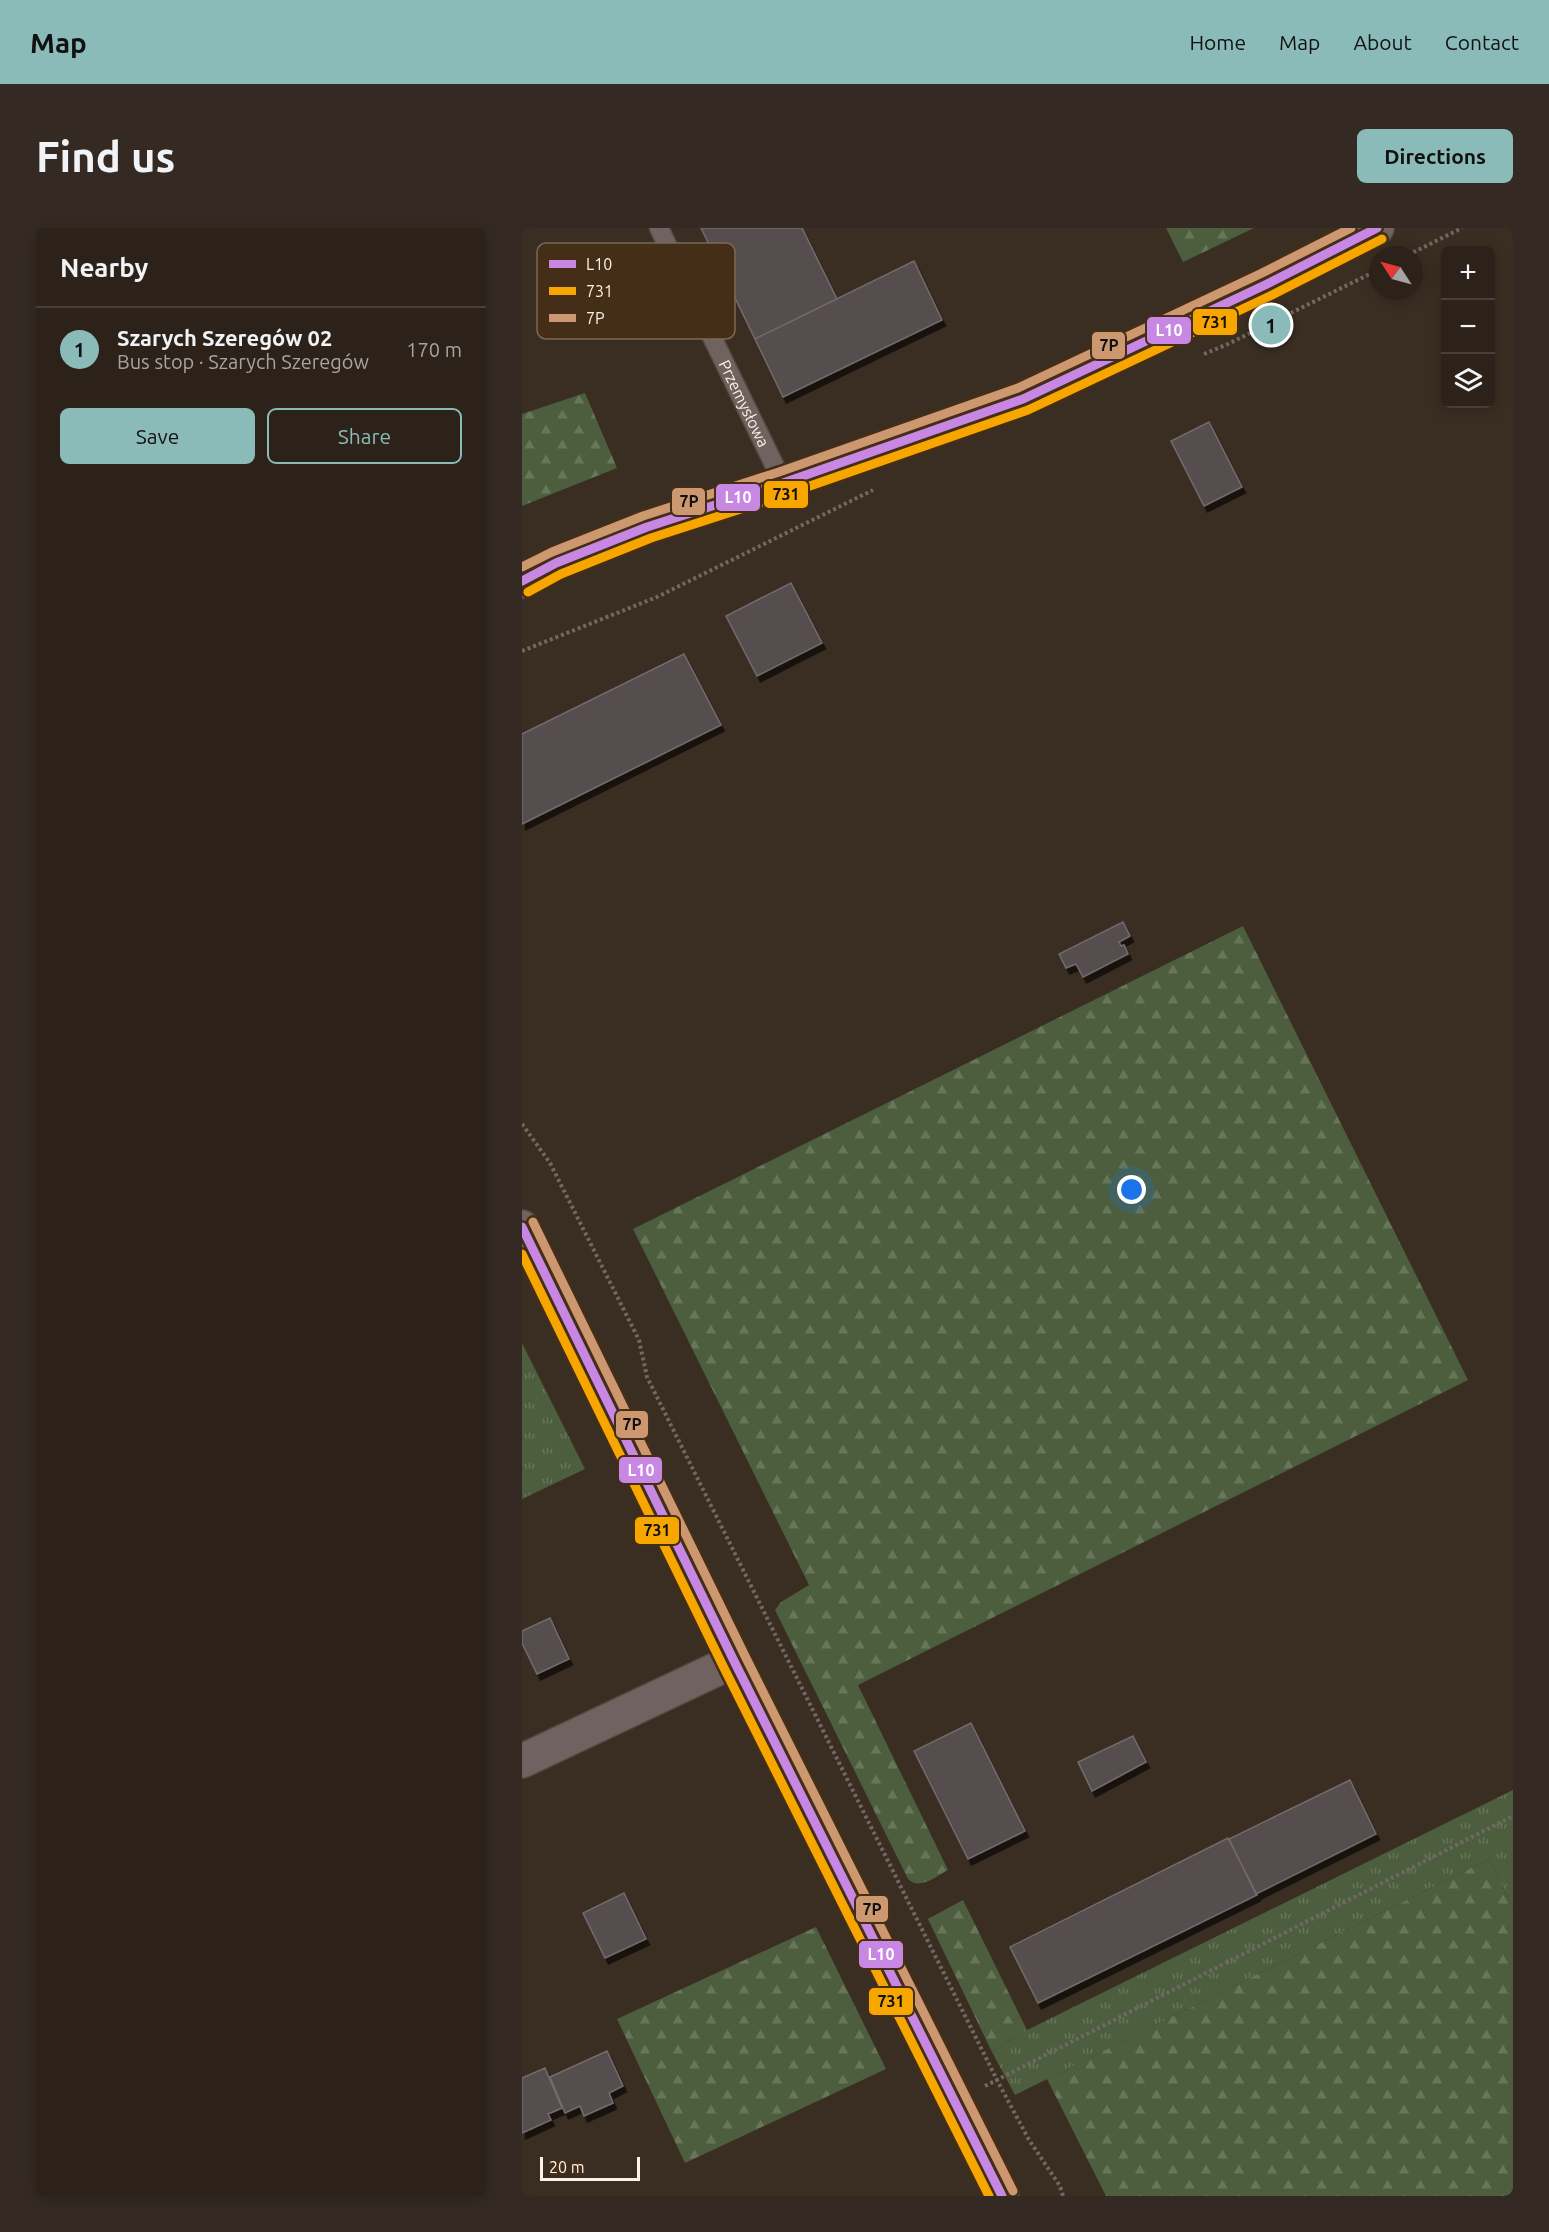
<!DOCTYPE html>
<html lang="en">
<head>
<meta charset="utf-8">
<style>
  :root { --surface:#2c221a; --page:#342a23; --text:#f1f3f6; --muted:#a6a4a2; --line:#483f39; --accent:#8bbbb9 }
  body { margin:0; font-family:Ubuntu,sans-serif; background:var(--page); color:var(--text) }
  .controls { position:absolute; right:18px; top:18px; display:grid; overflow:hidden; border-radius:9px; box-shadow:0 3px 15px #0003 }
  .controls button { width:54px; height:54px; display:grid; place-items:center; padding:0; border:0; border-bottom:2px solid var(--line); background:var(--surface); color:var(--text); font:30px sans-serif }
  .compass { position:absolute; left:847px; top:18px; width:54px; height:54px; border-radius:50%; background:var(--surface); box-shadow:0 3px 15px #0003; rotate:306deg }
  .scale { position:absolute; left:18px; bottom:15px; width:100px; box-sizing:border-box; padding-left:6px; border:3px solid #fdf1e7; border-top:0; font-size:16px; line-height:21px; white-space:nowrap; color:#fdf1e7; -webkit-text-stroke:4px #442e17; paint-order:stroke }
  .you { position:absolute; left:610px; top:962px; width:21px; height:21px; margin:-15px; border:4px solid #fff; border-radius:50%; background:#1a73e8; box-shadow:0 0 0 9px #1a73e833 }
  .badge { display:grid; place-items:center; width:39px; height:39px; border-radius:50%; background:var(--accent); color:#111; font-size:20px; font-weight:700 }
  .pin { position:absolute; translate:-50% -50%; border:3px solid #fff; box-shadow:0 2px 6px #0006 }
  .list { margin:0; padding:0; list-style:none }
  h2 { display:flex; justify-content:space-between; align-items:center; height:78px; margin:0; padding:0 24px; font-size:26px }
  h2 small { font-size:20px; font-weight:400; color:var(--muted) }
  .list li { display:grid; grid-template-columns:39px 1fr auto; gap:18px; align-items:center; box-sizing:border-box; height:84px; padding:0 24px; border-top:2px solid var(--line) }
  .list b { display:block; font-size:22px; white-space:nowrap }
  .list p { margin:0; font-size:20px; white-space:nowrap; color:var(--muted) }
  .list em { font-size:20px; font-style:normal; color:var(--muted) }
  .actions { display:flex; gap:12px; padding:18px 24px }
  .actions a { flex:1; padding:14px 0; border:2px solid var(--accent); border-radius:9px; text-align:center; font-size:21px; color:var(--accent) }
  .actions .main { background:var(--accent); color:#111 }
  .icon { flex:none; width:33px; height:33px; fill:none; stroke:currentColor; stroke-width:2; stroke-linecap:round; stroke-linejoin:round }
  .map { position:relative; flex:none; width:991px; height:1968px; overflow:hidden; border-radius:9px }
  header { display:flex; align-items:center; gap:36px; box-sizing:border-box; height:84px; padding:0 30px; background:var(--accent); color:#111 }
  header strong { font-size:28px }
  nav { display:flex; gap:33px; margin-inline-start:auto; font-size:21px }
  .intro { display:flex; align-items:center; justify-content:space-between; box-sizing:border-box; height:144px; padding:0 36px }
  h1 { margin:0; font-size:42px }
  .button { padding:15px 27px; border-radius:9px; background:var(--accent); color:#111; font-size:21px; font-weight:700 }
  main { display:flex; gap:36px; padding:0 36px }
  aside { flex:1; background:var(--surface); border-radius:9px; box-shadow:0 3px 15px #0003 }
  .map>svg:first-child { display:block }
  .grass { fill:url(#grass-tufts) }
  .forest { fill:url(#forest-firs) }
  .building { fill:#574d50; stroke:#736a6c; stroke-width:1.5; filter:url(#shadow) }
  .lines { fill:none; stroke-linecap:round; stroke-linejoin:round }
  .lane-casing { stroke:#53493f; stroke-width:21 }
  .street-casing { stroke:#53493f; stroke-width:36 }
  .secondary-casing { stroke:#53493f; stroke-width:36 }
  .path { stroke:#736763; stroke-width:4; stroke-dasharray:3 3; stroke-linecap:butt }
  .lane { stroke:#706261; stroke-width:18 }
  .street { stroke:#706261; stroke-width:33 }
  .secondary { stroke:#746261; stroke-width:33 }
  .bus-1-casing { stroke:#442e17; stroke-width:14 }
  .bus-2-casing { stroke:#442e17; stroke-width:14 }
  .bus-3-casing { stroke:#442e17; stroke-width:14 }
  .bus-1 { stroke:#c787e3; stroke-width:9 }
  .bus-2 { stroke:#f7a600; stroke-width:9 }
  .bus-3 { stroke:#cd976f; stroke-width:9 }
  .labels { text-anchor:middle; stroke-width:4.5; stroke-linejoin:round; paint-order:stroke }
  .street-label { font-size:16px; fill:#fdf1e7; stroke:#442e17 }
  .key { fill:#442e17; stroke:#7c6855; stroke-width:1.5 }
  .key-label { font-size:16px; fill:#fdf1e7 }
  .line-badge { stroke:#442e17; stroke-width:2 }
  .badge-label { font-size:16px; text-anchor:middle; font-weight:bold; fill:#fff }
  .pale-badge-label { font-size:16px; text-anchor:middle; font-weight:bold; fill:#111 }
</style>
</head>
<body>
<header>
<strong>Map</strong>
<nav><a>Home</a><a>Map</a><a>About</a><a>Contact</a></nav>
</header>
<div class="intro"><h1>Find us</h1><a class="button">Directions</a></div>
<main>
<aside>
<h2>Nearby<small></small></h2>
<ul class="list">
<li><span class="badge">1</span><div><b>Szarych Szeregów 02</b><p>Bus stop · Szarych Szeregów</p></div><em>170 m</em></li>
</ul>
<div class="actions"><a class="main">Save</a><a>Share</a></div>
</aside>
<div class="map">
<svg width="991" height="1968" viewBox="0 0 991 1968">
  <defs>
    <pattern id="grass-tufts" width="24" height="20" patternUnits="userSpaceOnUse" patternTransform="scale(1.5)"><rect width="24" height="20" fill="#4c5e3d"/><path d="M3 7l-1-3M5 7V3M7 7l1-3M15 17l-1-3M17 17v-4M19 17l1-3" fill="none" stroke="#677659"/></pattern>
    <pattern id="forest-firs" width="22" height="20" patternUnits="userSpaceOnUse" patternTransform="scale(1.5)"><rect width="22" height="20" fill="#4c5e3d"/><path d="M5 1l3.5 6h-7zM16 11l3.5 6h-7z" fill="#677659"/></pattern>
    <filter id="shadow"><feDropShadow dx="3.5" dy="6" stdDeviation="0" flood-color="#0009"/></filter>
  </defs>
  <rect width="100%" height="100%" fill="#3a2e22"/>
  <path class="grass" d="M0,1115L63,1241L0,1271Z
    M991,1562V1680L967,1631L493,1867L470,1824L505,1802Z"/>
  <path class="forest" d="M644,0H732L661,34Z
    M63,165L95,240L0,278V186Z
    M721,698L946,1152L336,1457L426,1642C414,1648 398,1663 386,1651L253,1382L259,1374L287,1357L111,1001Z
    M967,1631L991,1680V1968H584L525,1851Z
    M441,1672L505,1802L470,1824L406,1691Z
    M294,1699L364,1841L163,1935L95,1791Z"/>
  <path class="building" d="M179,0H280L315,71L233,111Z
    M392,33L420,92L261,169L233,111Z
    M687,194L720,259L682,278L649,213Z
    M269,355L300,415L235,448L204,388Z
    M162,426L199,497L0,596V506Z
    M601,694L608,708L597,714L599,718L602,717L606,726L561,749L554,736L544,740L537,726Z
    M28,1390L47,1431L15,1446L0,1415V1403Z
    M449,1495L503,1603L446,1631L392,1523Z
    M611,1508L624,1534L570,1563L556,1534Z
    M828,1552L854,1606L734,1666L707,1611Z
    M706,1610L735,1667L516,1775L488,1719Z
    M102,1665L124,1711L83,1730L61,1685Z
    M85,1823L101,1858L87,1865L91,1875L62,1888L58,1878L43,1885L28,1849Z
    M23,1840L40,1880L26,1886L29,1892L0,1905V1850Z"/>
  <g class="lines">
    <defs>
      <g id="lane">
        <path id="s1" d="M137,0L261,255"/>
      </g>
      <path id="street" d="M0,1533L212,1433"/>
      <path id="secondary" d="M0,353L34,335L125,299L261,255L501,171L743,57L855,0
        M0,999L212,1433L480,1968"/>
    </defs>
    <use href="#lane" class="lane-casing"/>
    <use href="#street" class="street-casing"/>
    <use href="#secondary" class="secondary-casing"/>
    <path class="path" d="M886,27L940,0
      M682,126L706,116L856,42
      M0,423L135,369L351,262
      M0,896L28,935L117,1112L125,1149L475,1852L507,1912L538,1958L541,1968
      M463,1858L991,1588"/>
    <use href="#lane" class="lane"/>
    <use href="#street" class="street"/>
    <use href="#secondary" class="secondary"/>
    <defs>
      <path id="bus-1" d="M0,353L34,335L125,299L261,255L501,171L743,57L855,0
        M0,999L212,1433L480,1968"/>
      <path id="bus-2" d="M6,364L39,346L129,310L265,266L506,182L748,68L860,11
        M0,1026L201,1438L467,1968"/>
      <path id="bus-3" d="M0,339L30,324L121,288L257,244L496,160L738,46L829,0
        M11,994L223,1428L491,1963"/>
    </defs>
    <use href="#bus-1" class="bus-1-casing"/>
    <use href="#bus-2" class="bus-2-casing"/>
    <use href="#bus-3" class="bus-3-casing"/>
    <use href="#bus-1" class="bus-1"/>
    <use href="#bus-2" class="bus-2"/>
    <use href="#bus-3" class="bus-3"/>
  </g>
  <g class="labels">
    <g class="street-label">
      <text dy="6" stroke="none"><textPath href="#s1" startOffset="195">Przemysłowa</textPath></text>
    </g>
  </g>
  <rect x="15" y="15" width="198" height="96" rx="9" class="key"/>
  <rect x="27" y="32" width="27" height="8" fill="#c787e3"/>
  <rect x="27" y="59" width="27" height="8" fill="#f7a600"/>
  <rect x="27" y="86" width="27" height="8" fill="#cd976f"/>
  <g class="key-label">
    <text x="64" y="42">L10</text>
    <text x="64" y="69">731</text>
    <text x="64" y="96">7P</text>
  </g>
  <g class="line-badge">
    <rect x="670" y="80" width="46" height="28" rx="6" fill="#f7a600"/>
    <rect x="624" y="88" width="46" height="29" rx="6" fill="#c787e3"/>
    <rect x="569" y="103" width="35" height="29" rx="6" fill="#cd976f"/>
    <rect x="241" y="252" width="46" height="29" rx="6" fill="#f7a600"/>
    <rect x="193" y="255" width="46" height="29" rx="6" fill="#c787e3"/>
    <rect x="149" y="259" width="35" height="29" rx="6" fill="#cd976f"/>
    <rect x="93" y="1182" width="34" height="29" rx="6" fill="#cd976f"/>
    <rect x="96" y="1228" width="45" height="28" rx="6" fill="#c787e3"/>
    <rect x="112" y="1288" width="46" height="29" rx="6" fill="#f7a600"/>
    <rect x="333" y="1667" width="34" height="28" rx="6" fill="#cd976f"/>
    <rect x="336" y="1712" width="46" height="29" rx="6" fill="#c787e3"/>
    <rect x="346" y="1759" width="46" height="29" rx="6" fill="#f7a600"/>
  </g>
  <g class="badge-label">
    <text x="647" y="108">L10</text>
    <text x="216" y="275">L10</text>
    <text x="119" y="1248">L10</text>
    <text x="359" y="1732">L10</text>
  </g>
  <g class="pale-badge-label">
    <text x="693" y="100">731</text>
    <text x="587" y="123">7P</text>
    <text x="264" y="272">731</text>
    <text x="167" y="279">7P</text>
    <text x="110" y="1202">7P</text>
    <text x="135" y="1308">731</text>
    <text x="350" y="1687">7P</text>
    <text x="369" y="1779">731</text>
  </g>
</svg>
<div class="controls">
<button>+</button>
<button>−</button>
<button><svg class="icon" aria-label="layers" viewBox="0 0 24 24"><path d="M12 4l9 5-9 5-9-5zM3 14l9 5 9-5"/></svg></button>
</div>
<svg class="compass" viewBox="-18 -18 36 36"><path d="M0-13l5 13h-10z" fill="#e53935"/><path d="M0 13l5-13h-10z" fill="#a6a4a2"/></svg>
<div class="scale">20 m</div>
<div class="you"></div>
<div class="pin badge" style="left:749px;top:97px">1</div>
</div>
</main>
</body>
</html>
